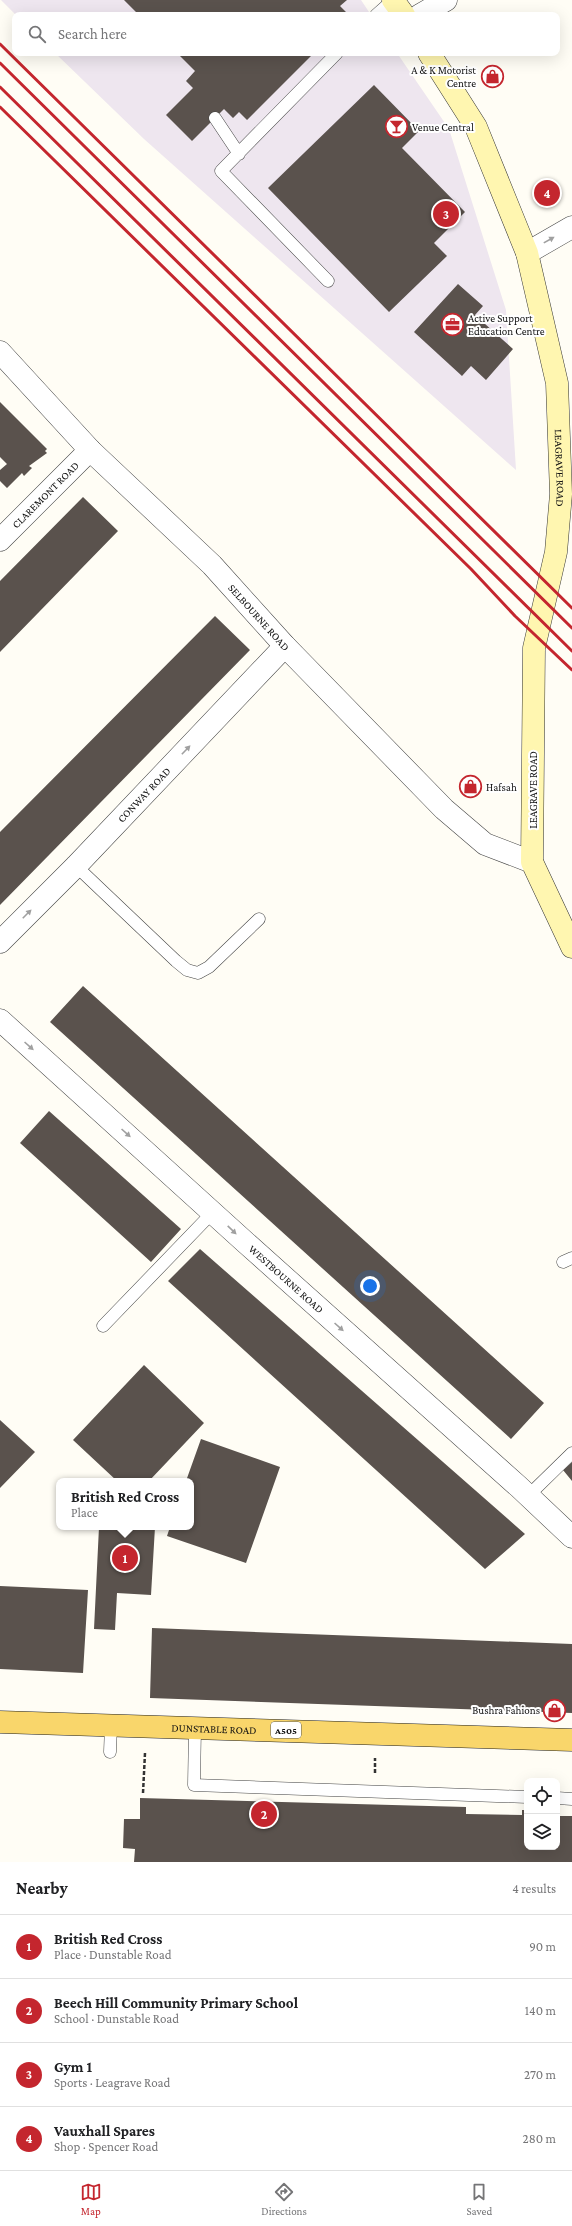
<!DOCTYPE html>
<html lang="en">
<head>
<meta charset="utf-8">
<style>
  :root { --surface:#fff; --page:#f2f2f2; --text:#202124; --muted:#757577; --line:#e0e0e0; --accent:#c4262e }
  body { margin:0; font-family:"Crimson Pro",serif; background:var(--page); color:var(--text) }
  .controls { position:absolute; right:12px; bottom:12px; display:grid; overflow:hidden; border-radius:8px; box-shadow:0 4px 16px #0002 }
  .controls button { width:36px; height:36px; display:grid; place-items:center; padding:0; border:0; border-bottom:1px solid var(--line); background:var(--surface); color:var(--text); font:20px sans-serif }
  .you { position:absolute; left:370px; top:1286px; width:14px; height:14px; margin:-10px; border:3px solid #fff; border-radius:50%; background:#1a73e8; box-shadow:0 0 0 6px #1a73e833 }
  .badge { display:grid; place-items:center; width:26px; height:26px; border-radius:50%; background:var(--accent); color:#fff; font-size:13px; font-weight:700 }
  .pin { position:absolute; translate:-50% -50%; border:2px solid #fff; box-shadow:0 1px 4px #0006 }
  .popup { position:absolute; left:56px; top:1478px; width:138px; height:52px; box-sizing:border-box; display:grid; place-content:center; border-radius:8px; background:var(--surface); filter:drop-shadow(0 1px 3px #0005); font-size:13px; white-space:nowrap; color:var(--muted) }
  .popup b { font-size:15px; color:var(--text) }
  .popup::after { content:''; position:absolute; left:50%; top:100%; margin-left:-8px; border:8px solid transparent; border-top-color:var(--surface) }
  .list { margin:0; padding:0; list-style:none }
  h2 { display:flex; justify-content:space-between; align-items:center; height:52px; margin:0; padding:0 16px; font-size:17px }
  h2 small { font-size:13px; font-weight:400; color:var(--muted) }
  .list li { display:grid; grid-template-columns:26px 1fr auto; gap:12px; align-items:center; box-sizing:border-box; height:64px; padding:0 16px; border-top:1px solid var(--line) }
  .list b { display:block; font-size:15px; white-space:nowrap }
  .list p { margin:0; font-size:13px; white-space:nowrap; color:var(--muted) }
  .list em { font-size:13px; font-style:normal; color:var(--muted) }
  .icon { flex:none; width:22px; height:22px; fill:none; stroke:currentColor; stroke-width:2; stroke-linecap:round; stroke-linejoin:round }
  .map { position:relative; flex:none; width:572px; height:1862px; overflow:hidden }
  .search { position:absolute; background:var(--surface); box-shadow:0 4px 16px #0002; left:12px; right:12px; top:12px; height:44px; display:flex; align-items:center; gap:10px; box-sizing:border-box; padding:0 14px; border-radius:8px; color:var(--muted); font-size:15px }
  .sheet { height:308px; background:var(--surface) }
  nav { display:flex; justify-content:space-around; align-items:center; box-sizing:border-box; height:56px; border-top:1px solid var(--line); background:var(--surface); font-size:11px; color:var(--muted) }
  nav a { display:grid; justify-items:center; gap:2px }
  nav .on { color:var(--accent) }
  .map>svg:first-child { display:block }
  .industrial { fill:#eee6ef }
  .building { fill:#5a524d }
  .lines { fill:none; stroke-linecap:round; stroke-linejoin:round }
  .lane-casing { stroke:#444; stroke-width:13 }
  .street-casing { stroke:#444; stroke-width:23 }
  .secondary-casing { stroke:#333; stroke-width:23 }
  .primary-casing { stroke:#222; stroke-width:23 }
  .path { stroke:#333; stroke-width:2.5; stroke-dasharray:4 2; stroke-linecap:butt }
  .lane { stroke:#fff; stroke-width:12 }
  .street { stroke:#fff; stroke-width:22 }
  .secondary { stroke:#fff6b0; stroke-width:22 }
  .primary { stroke:#f9d66b; stroke-width:22 }
  .rail { stroke:#c4262e; stroke-width:3 }
  .oneway { fill:#a0a0a0 }
  .labels { text-anchor:middle; stroke-width:4; stroke-linejoin:round; paint-order:stroke }
  .shield { fill:#fff; stroke:#585858; stroke-width:1 }
  .shield-label { font-size:10px; font-weight:bold; fill:#111 }
  .poi-label { font-size:11px; fill:#111; stroke:#fff; text-anchor:start }
  .street-label { font-size:11px; fill:#111; stroke:#fff }
</style>
</head>
<body>
<div class="map">
<svg width="572" height="1862" viewBox="0 0 572 1862">
  <rect width="100%" height="100%" fill="#fffdf5"/>
  <path class="industrial" d="M1,0H361L371,15H16Z
    M55,53H397L449,129L506,310L516,470L144,139Z"/>
  <path class="building" d="M124,0H347L340,6L349,15H139Z
    M177,53H314L247,120L239,112L233,118L224,109L192,141L166,115L193,88L186,81L195,71Z
    M374,85L419,131L402,148L465,212L434,243L447,256L389,312L268,188Z
    M458,284L483,306L475,315L513,349L486,380L471,366L462,376L414,332Z
    M0,402L47,449L45,451L47,453L29,466L32,468L24,476L22,473L7,488L0,481V470L7,464L0,457Z
    M83,497L118,531L0,652V581Z
    M215,616L250,650L0,905V832Z
    M83,986L544,1403L511,1439L50,1022Z
    M49,1111L181,1229L151,1262L20,1143Z
    M200,1249L525,1534L485,1569L168,1281Z
    M144,1365L204,1423L149,1481H117L73,1440Z
    M0,1420L35,1452L0,1488Z
    M201,1439L280,1467L246,1563L167,1536L170,1527H191V1481H186Z
    M572,1462V1481L563,1470Z
    M99,1527H155L151,1595L117,1593L115,1630L94,1629Z
    M0,1586L88,1590L83,1673L0,1669Z
    M152,1628L572,1644V1713L150,1698Z
    M140,1798L466,1807V1814L522,1815V1810H527V1847H557V1816H572V1862H134L135,1849L123,1848L124,1819H140Z"/>
  <g class="lines">
    <defs>
      <path id="lane" d="M376,15L393,0
        M215,118L239,154
        M328,281L221,171L337,53
        M76,866L176,961L187,970L198,973L209,967L259,919
        M563,1262L572,1258
        M103,1326L213,1212
        M529,1495L572,1453
        M195,1728L194,1785L527,1797
        M110,1752L111,1725
        M557,1798L572,1799"/>
      <g id="street">
        <path d="M420,15L446,0"/>
        <path d="M527,253L572,227"/>
        <path id="s1" d="M0,352L90,450L212,565L285,646L444,809L485,844L532,862"/>
        <path id="s2" d="M0,540L90,450"/>
        <path id="s3" d="M0,942L76,866L285,646"/>
        <path id="s4" d="M0,1020L245,1242L519,1487L572,1537"/>
      </g>
      <g id="secondary">
        <path d="M393,0L404,15"/>
        <path id="s5" d="M429,53L476,127L527,253L557,383L561,494L556,552L534,648L532,862L572,947"/>
      </g>
      <g id="primary">
        <path id="s6" d="M0,1722L572,1740"/>
      </g>
    </defs>
    <use href="#lane" class="lane-casing"/>
    <use href="#street" class="street-casing"/>
    <use href="#secondary" class="secondary-casing"/>
    <use href="#primary" class="primary-casing"/>
    <path class="path" d="M375,1773V1758
      M143,1793L145,1753"/>
    <use href="#lane" class="lane"/>
    <use href="#street" class="street"/>
    <use href="#secondary" class="secondary"/>
    <use href="#primary" class="primary"/>
    <path class="rail" d="M0,44L572,608
      M0,63L572,628
      M0,87L572,651
      M0,107L471,569L515,616L572,670"/>
  </g>
  <defs><path id="oneway-solid" d="M-6-.8H1V-3.2L6.5 0L1 3.2V.8H-6Z"/></defs>
  <g class="oneway">
    <use href="#oneway-solid" transform="translate(549 240) rotate(-29)"/>
    <use href="#oneway-solid" transform="translate(186 750) rotate(-46)"/>
    <use href="#oneway-solid" transform="translate(27 914) rotate(-45)"/>
    <use href="#oneway-solid" transform="translate(29 1046) rotate(42)"/>
    <use href="#oneway-solid" transform="translate(126 1133) rotate(42)"/>
    <use href="#oneway-solid" transform="translate(232 1230) rotate(44)"/>
    <use href="#oneway-solid" transform="translate(339 1327) rotate(42)"/>
  </g>
  <defs>
    <symbol id="shop-ring" viewBox="-11 -11 22 22"><circle r="9.5" fill="#fff" stroke="#c4262e" stroke-width="1.5"/><path d="M-5-2.5h2.3a2.7 3.5 0 0 1 5.4 0H5L5.5 6h-11ZM-1.5-2.5h3a1.5 2.3 0 0 0-3 0Z" fill="#c4262e"/></symbol>
    <symbol id="bar-ring" viewBox="-11 -11 22 22"><circle r="9.5" fill="#fff" stroke="#c4262e" stroke-width="1.5"/><path d="M-6-5H6L.8 .8V4.5H3.5V6h-7V4.5H-.8V.8Z" fill="#c4262e"/></symbol>
    <symbol id="office-ring" viewBox="-11 -11 22 22"><circle r="9.5" fill="#fff" stroke="#c4262e" stroke-width="1.5"/><path d="M-6-3h4V-5.5h4V-3h4V5H-6ZM-1-4.5V-3h2v-1.5ZM-6 0V1H6V0Z" fill="#c4262e"/></symbol>
  </defs>
  <g fill-rule="evenodd">
    <use href="#shop-ring" x="480" y="64" width="25" height="25"/>
    <use href="#bar-ring" x="384" y="114" width="25" height="25"/>
    <use href="#office-ring" x="440" y="312" width="25" height="25"/>
    <use href="#shop-ring" x="458" y="774" width="25" height="25"/>
    <use href="#shop-ring" x="542" y="1698" width="25" height="25"/>
  </g>
  <g class="labels">
    <rect class="shield" x="271" y="1722" width="30" height="16" rx="3"/>
    <g class="shield-label">
      <text x="286" y="1734">A505</text>
    </g>
    <g class="poi-label">
      <text x="476" y="74" text-anchor="end">A &amp; K Motorist<tspan x="476" dy="13">Centre</tspan></text>
      <text x="412" y="131">Venue Central</text>
      <text x="468" y="322">Active Support<tspan x="468" dy="13">Education Centre</tspan></text>
      <text x="486" y="791">Hafsah</text>
      <text x="540" y="1714" text-anchor="end">Bushra Fahions</text>
    </g>
    <g class="street-label">
      <text dy="4" stroke="none"><textPath href="#s5" startOffset="442">LEAGRAVE ROAD</textPath></text>
      <text dy="4" stroke="none"><textPath href="#s2" startOffset="64">CLAREMONT ROAD</textPath></text>
      <text dy="4" stroke="none"><textPath href="#s1" startOffset="371">SELBOURNE ROAD</textPath></text>
      <text transform="translate(533 790) rotate(-90)" y="4">LEAGRAVE ROAD</text>
      <text dy="4" stroke="none"><textPath href="#s3" startOffset="206">CONWAY ROAD</textPath></text>
      <text dy="4" stroke="none"><textPath href="#s4" startOffset="386">WESTBOURNE ROAD</textPath></text>
      <text dy="4" stroke="none"><textPath href="#s6" startOffset="214">DUNSTABLE ROAD</textPath></text>
    </g>
  </g>
</svg>
<div class="controls">
<button><svg class="icon" aria-label="locate" viewBox="0 0 24 24"><circle cx="12" cy="12" r="6"/><path d="M12 2v4M12 18v4M2 12h4M18 12h4"/></svg></button>
<button><svg class="icon" aria-label="layers" viewBox="0 0 24 24"><path d="M12 4l9 5-9 5-9-5zM3 14l9 5 9-5"/></svg></button>
</div>
<div class="you"></div>
<div class="pin badge" style="left:125px;top:1558px">1</div>
<div class="popup"><b>British Red Cross</b>Place</div>
<div class="pin badge" style="left:264px;top:1814px">2</div>
<div class="pin badge" style="left:446px;top:214px">3</div>
<div class="pin badge" style="left:547px;top:193px">4</div>
<div class="search"><svg class="icon" aria-label="search" viewBox="0 0 24 24"><circle cx="10" cy="10" r="6"/><path d="M15 15l6 6"/></svg>Search here</div>
</div>
<section class="sheet">
<h2>Nearby<small>4 results</small></h2>
<ul class="list">
<li><span class="badge">1</span><div><b>British Red Cross</b><p>Place · Dunstable Road</p></div><em>90 m</em></li>
<li><span class="badge">2</span><div><b>Beech Hill Community Primary School</b><p>School · Dunstable Road</p></div><em>140 m</em></li>
<li><span class="badge">3</span><div><b>Gym 1</b><p>Sports · Leagrave Road</p></div><em>270 m</em></li>
<li><span class="badge">4</span><div><b>Vauxhall Spares</b><p>Shop · Spencer Road</p></div><em>280 m</em></li>
</ul>
</section>
<nav>
<a class="on"><svg class="icon" aria-label="map" viewBox="0 0 24 24"><path d="M3 6l6-2 6 2 6-2v14l-6 2-6-2-6 2zM9 4v14M15 6v14"/></svg>Map</a>
<a><svg class="icon" aria-label="directions" viewBox="0 0 24 24"><path d="M12 3l9 9-9 9-9-9zM9 14v-3h6M13 9l2 2-2 2"/></svg>Directions</a>
<a><svg class="icon" aria-label="saved" viewBox="0 0 24 24"><path d="M7 4h10v16l-5-4-5 4z"/></svg>Saved</a>
</nav>
</body>
</html>
